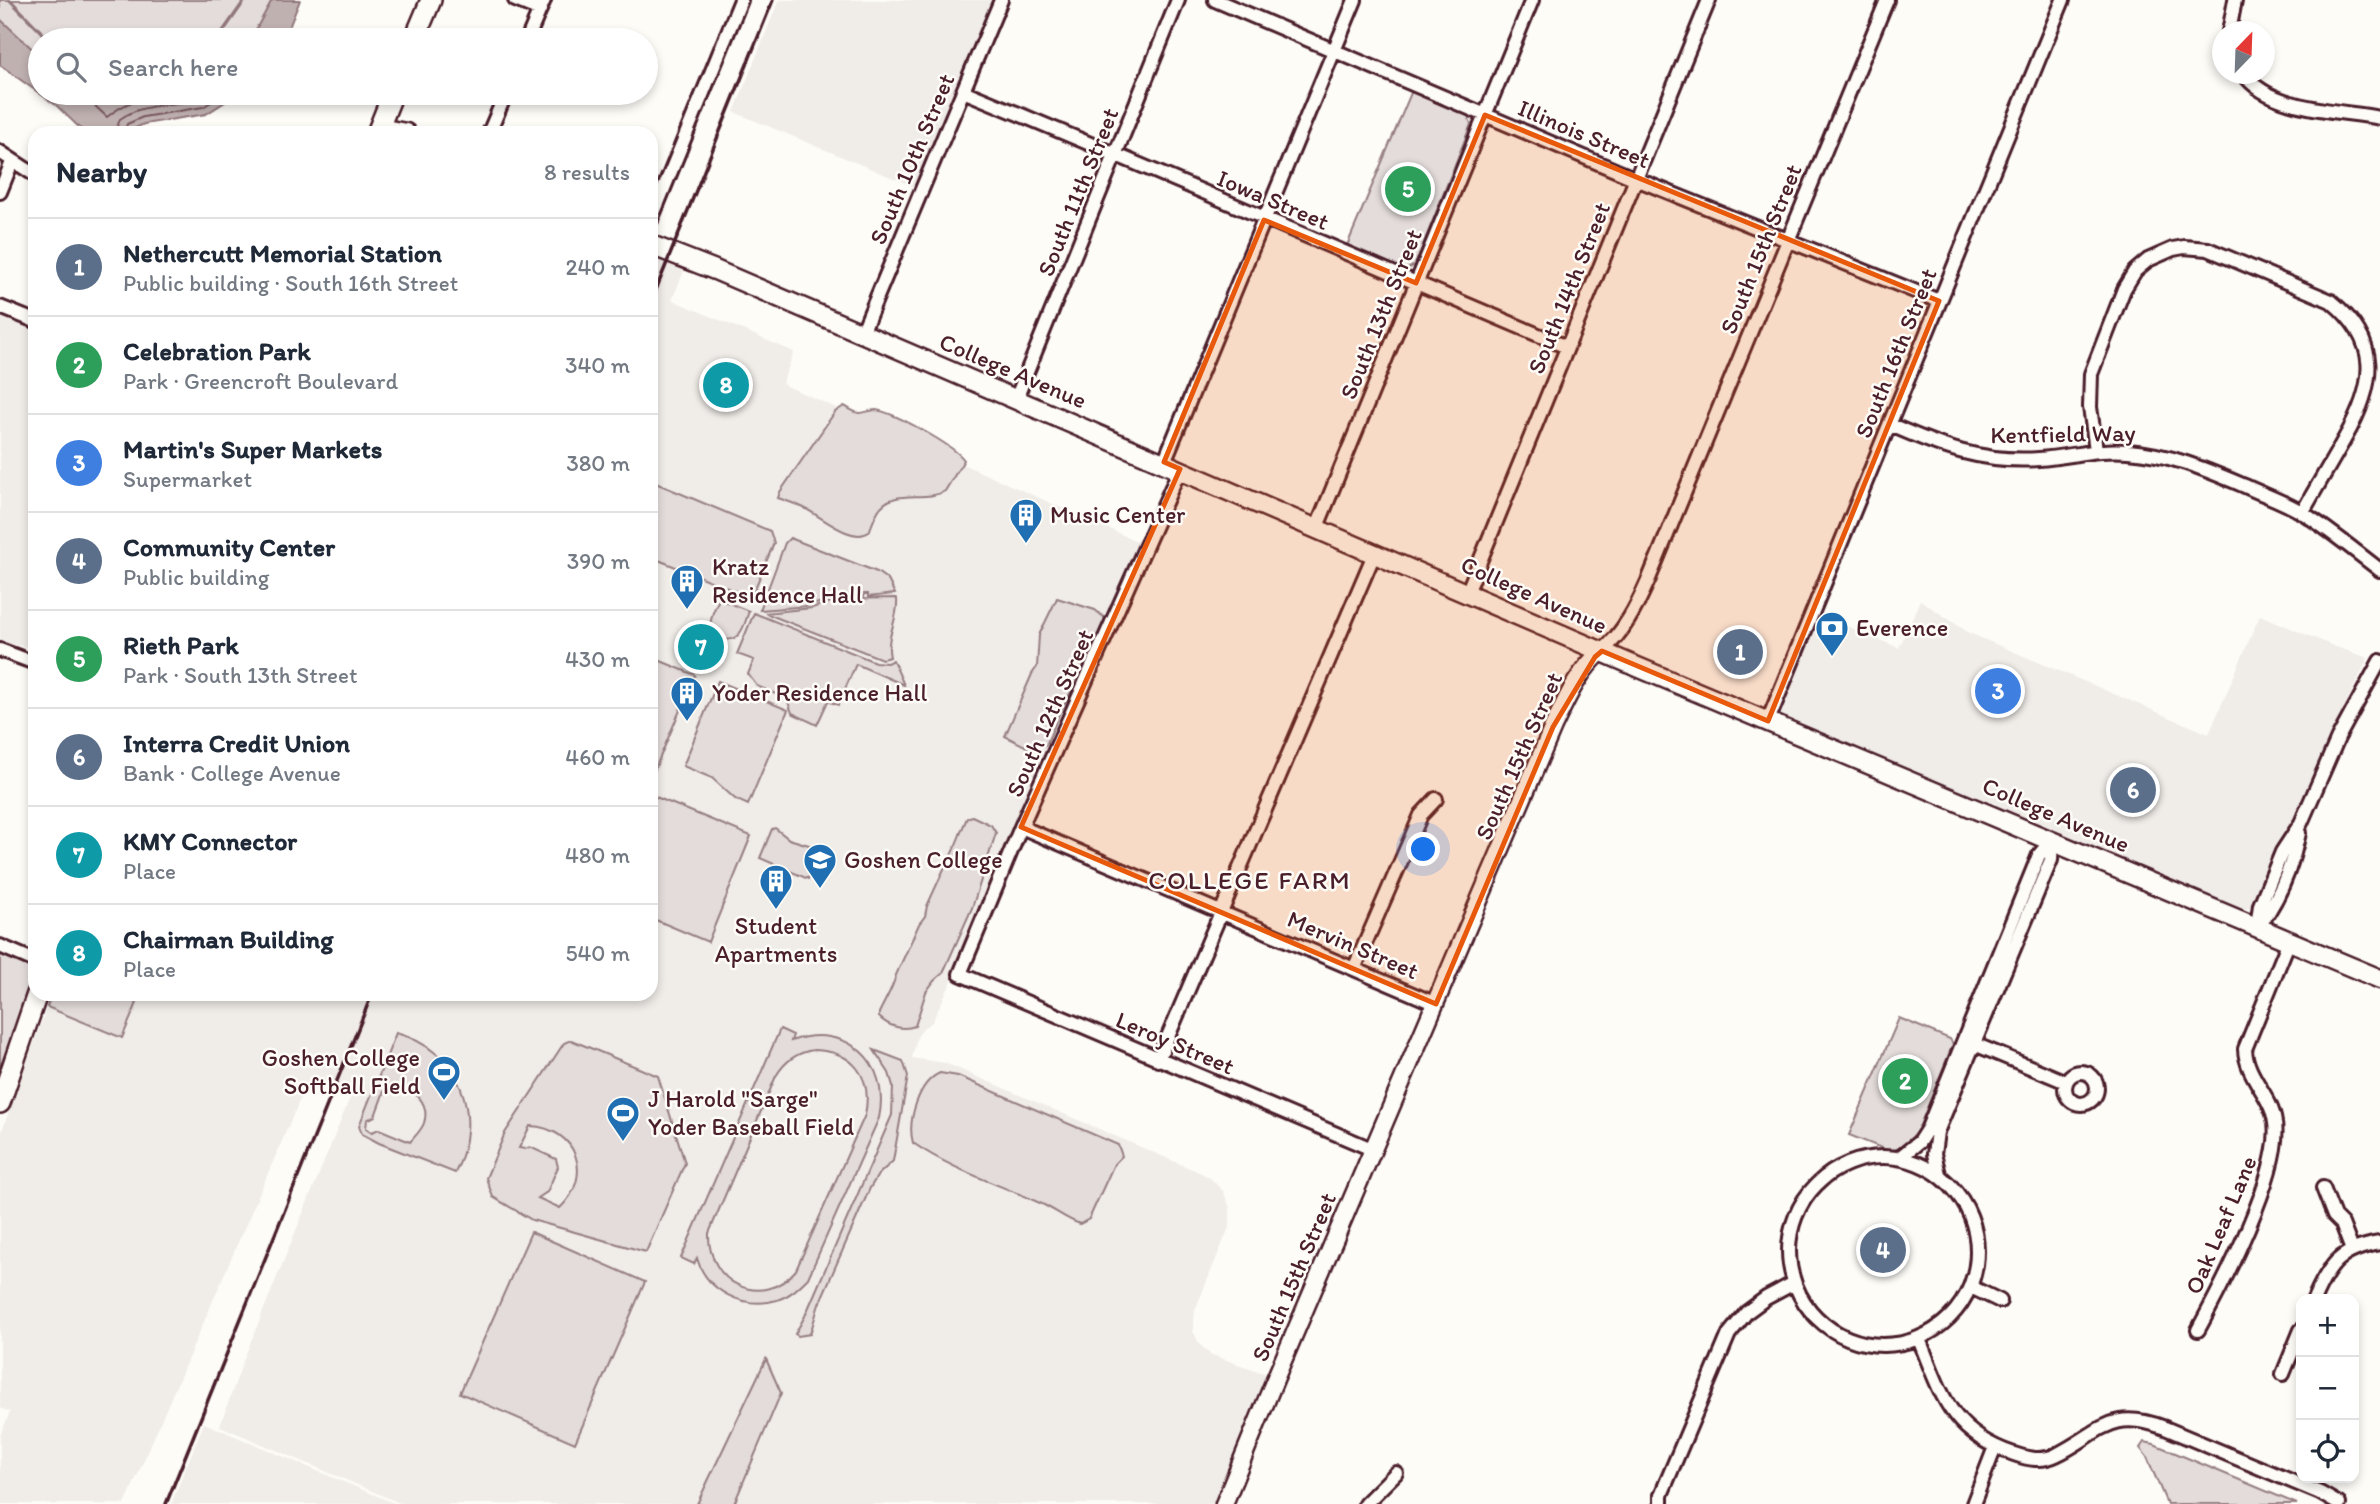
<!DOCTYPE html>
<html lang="en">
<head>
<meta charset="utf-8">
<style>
  :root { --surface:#fff; --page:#f2f2f3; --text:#1f2937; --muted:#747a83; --line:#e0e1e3; --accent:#1f6fb2 }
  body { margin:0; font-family:Itim,sans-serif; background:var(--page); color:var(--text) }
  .controls { position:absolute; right:21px; bottom:21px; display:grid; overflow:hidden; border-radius:14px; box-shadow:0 4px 10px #0003 }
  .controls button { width:63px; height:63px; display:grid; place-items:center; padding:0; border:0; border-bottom:2px solid var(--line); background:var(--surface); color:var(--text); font:35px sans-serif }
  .compass { position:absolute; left:2212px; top:21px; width:63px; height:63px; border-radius:50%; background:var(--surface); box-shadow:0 4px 10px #0003; rotate:23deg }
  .you { position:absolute; left:1424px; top:850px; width:24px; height:24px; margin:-18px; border:5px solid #fff; border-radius:50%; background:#1a73e8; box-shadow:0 0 0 10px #1a73e833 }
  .badge { display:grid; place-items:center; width:46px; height:46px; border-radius:50%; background:var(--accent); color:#fff; font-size:23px; font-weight:700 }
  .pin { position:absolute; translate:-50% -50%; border:4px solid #fff; box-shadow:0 2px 7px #0006 }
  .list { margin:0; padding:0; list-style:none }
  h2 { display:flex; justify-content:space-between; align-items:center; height:91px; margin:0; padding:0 28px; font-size:30px }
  h2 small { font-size:23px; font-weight:400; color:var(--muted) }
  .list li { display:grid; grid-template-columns:46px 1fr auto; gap:21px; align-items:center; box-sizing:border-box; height:98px; padding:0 28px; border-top:2px solid var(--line) }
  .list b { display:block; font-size:26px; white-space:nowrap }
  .list p { margin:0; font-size:23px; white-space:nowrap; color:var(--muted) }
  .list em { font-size:23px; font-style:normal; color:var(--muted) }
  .icon { flex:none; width:38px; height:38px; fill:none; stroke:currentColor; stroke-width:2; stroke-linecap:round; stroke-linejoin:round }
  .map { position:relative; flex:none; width:2380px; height:1504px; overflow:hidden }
  .search { position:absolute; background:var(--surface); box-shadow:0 4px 10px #0003; left:28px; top:28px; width:630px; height:77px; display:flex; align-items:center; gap:18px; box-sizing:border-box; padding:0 24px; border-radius:38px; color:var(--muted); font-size:26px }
  .panel { position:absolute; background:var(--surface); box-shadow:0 4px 10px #0003; left:28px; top:126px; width:630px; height:875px; border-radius:21px }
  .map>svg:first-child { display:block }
  .built { fill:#f0ece8 }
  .green { fill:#e3dcda; stroke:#967e82; stroke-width:2; fill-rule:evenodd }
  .water { fill:#c0b1b1; stroke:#91777b; stroke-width:2 }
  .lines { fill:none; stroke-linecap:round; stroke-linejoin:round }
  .shore { stroke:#795961; stroke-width:2 }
  .stream { stroke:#91777b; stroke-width:3.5 }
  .minor-casing { stroke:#4a1f2b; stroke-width:18 }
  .tertiary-casing { stroke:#4a1f2b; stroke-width:21 }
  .secondary-casing { stroke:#4a1f2b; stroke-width:23 }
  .primary-casing { stroke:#4a1f2b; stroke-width:24 }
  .minor { stroke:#fdfcf7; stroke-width:12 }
  .tertiary { stroke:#fdfcf7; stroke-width:16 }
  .secondary { stroke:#fdfcf7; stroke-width:18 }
  .primary { stroke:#fdfcf7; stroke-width:19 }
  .rail { stroke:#4a1f2b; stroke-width:3.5 }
  .marked { fill:#e8590c; fill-opacity:0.2; stroke:#e8590c; stroke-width:5; stroke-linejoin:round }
  .labels { text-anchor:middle; stroke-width:5; stroke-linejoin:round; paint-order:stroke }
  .street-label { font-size:24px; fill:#4a1f2b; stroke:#fdfcf7 }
  .poi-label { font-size:24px; fill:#4a1f2b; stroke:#fdfcf7; text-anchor:start }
  .neighbourhood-label { font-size:26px; letter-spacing:2px; fill:#4a1f2b; stroke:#fdfcf7 }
</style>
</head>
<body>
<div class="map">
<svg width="2380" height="1504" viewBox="0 0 2380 1504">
  <rect width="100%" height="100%" fill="#fdfcf7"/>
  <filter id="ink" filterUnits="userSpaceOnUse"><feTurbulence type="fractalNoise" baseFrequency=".0143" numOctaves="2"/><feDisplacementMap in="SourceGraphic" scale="14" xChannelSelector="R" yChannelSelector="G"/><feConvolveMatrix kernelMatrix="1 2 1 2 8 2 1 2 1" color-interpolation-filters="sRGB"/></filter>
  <g filter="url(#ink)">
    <path class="built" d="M779,0H1001L922,190L734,112Z
      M651,253L683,266V273L672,300L794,352L782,384L1143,544L1022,807L955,974L932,1022L923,1028L917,1037L912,1058L945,1063L1201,1173L1210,1178L1223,1191L1230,1208V1225L1195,1310L1193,1331L1200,1345L1212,1355L1275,1377L1219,1504H402L220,1426L245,1356L352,1093L310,1076L125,1504H0V1436L10,1412L0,1408V1136L47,1007L122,1038L137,1003L118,994H651Z
      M0,307L35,321V651L24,646L0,643Z
      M1920,600L1969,633L2209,734L2260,615L2333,646L2368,658L2333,730L2297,812L2278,848L2256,903L2250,908L2237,910L1904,768L1872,758L1783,720L1779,711L1818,614L1899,648Z
      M204,1423L396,1504H171Z"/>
    <path class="green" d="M0,0H279L263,40H40V75L0,44Z
      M1413,88L1467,113L1471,124L1417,260L1415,265L1404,271L1346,248Z
      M844,406C849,408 854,413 860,413C865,413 870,410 876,410C893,412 955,446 964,460L945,491C925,503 892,487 878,511C874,518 872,525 869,532C852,544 821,516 804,508C796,504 787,501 778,498L780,492L835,412Z
      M651,481L770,531L774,543L754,591L749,593H740L651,557Z
      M790,538L877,572L888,580L895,594L868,597V594H864L863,597L848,595L808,606L760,610L785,543Z
      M895,598L897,599C899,619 885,636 890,657L882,659L765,613L812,608L841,599Z
      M1057,598L1095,610L1105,618L1106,622L1094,646L1087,649L1089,657L1087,662L1059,714L1047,743L1045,746L1027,747L1005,736L1032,674L1037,667L1039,635Z
      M719,599L749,611C746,619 744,631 737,636C725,646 708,633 711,620C712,613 716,605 719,599Z
      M754,613L875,662L887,663L893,660L904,685L856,664L838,705L828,701L817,725L792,713L787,699L757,686L748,674L754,660L737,654Z
      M651,657L695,675L652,776L651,775Z
      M718,681L788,710L748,805L735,799L712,778L683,766Z
      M651,795L751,836L708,942L651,918Z
      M972,816L991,825L996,833L972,908L943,973L934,981L926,992L915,1026C902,1031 888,1026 879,1017V1013C885,1000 893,988 896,975L919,924L925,916L927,906L948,860C954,853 961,830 967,818Z
      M775,828L789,839L819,848V852L808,879L760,858L772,829Z
      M0,946L35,961V994L0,1103Z
      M51,994H118L137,1003L122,1038L47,1007Z
      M1899,1018L1950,1039L1953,1044L1919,1128L1905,1147L1889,1151L1849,1135Z
      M780,1029L793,1035L791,1041C846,1022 891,1061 879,1118L808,1278C799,1287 790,1296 777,1300C744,1310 706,1291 697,1258L694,1264L681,1258ZM814,1050C853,1051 873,1076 865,1115L796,1270C762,1311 707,1283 709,1233L776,1076C785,1061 797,1052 814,1050Z
      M396,1033C461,1050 484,1116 455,1173L379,1143L362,1134L359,1126ZM396,1087C415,1087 430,1104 424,1123C421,1131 415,1136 410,1142L379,1129L372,1132L366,1128L367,1120L375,1116L385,1089Z
      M571,1040L658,1076L685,1163L646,1252L532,1220L493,1197L486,1178L505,1133L564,1043ZM530,1126C577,1128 594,1176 560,1208L538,1198L547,1192L558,1167L556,1159L530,1147L525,1149L519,1148Z
      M874,1050L903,1061L908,1076L893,1161L878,1175L870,1188L819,1304L810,1334L798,1336L795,1334L805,1316L892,1115L893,1086L889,1073Z
      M940,1073L958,1076L1118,1145L1122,1156L1114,1164L1089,1219L1080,1224C1067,1220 1055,1210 1042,1204C999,1184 952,1170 913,1143C907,1122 918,1082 940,1073Z
      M531,1232L645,1282L575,1443L460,1393Z
      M766,1359L781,1393L734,1504H697Z
      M2144,1442L2154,1444L2297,1504H2167L2147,1457L2140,1448Z"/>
    <path class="water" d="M272,0H300L284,40H250Z
      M0,19L40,56V93L128,95L239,93L206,114L144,124L125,133H85L57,106L0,65Z"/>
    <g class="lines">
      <path class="shore" d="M81,93L107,117C125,102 143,97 166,93
        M115,133L120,119C148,99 185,109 209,93
        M124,133L127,124L143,117L203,107L226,93"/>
      <path class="stream" d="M10,0L49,40
        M217,40L245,0"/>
      <defs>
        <path id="minor" d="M515,0L540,10
          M1215,0L1636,179L1939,301
          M2229,32L2235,0
          M527,40L544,0
          M2244,74C2270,111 2340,110 2380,118
          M963,91C1165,174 1365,262 1567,347
          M489,133L506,93
          M0,152L35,175
          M0,192L12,162
          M651,220L741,0
          M0,307L35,321
          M862,333L1001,0
          M1016,399L1178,0
          M1891,425C1941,447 1982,463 2039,459C2070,457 2097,448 2128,451C2170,454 2207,470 2245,486C2264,495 2285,502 2303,513C2330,530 2355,551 2380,570
          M2096,450L2090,407L2091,374L2124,289L2135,271L2148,260L2173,249L2184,247L2208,249L2331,301C2380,341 2377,382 2345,438C2331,463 2316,488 2302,513
          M1164,462L1355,0
          M1180,469L1021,827L960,974L1374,1150
          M1317,527L1532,0
          M1467,593L1709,0
          M0,650L35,663
          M1602,651C1623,634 1637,606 1648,581L1887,0
          M1768,721L2063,0
          M1021,827L1436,1004
          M2257,927L2260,905L2282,852L2301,823L2338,738L2380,661
          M2258,927C2279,900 2292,866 2299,833
          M0,946L35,961
          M1354,969L1421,815L1436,799
          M1967,1041L2066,1082
          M1158,1060L1375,552
          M2065 1088a16 16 0 1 1 32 0a16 16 0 1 1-32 0Z
          M1789 1251a94 94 0 1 1 188 0a94 94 0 1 1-188 0Z
          M1899,1158L1919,1142L1928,1128L2039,855L2052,840
          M1939,1174L1934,1154L1937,1132L2051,860L2052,840
          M2323,1188L2334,1216L2342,1224L2352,1250
          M1971,1287L2000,1301
          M2314,1299C2329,1264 2341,1249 2380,1243
          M2198,1330C2222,1286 2282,1171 2275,1123C2272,1096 2246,1077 2245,1049L2289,941
          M1919,1339C1942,1396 1951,1433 2014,1454C2028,1459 2042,1462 2056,1455C2101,1433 2109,1407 2165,1428L2320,1493L2339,1504
          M2283,1374L2301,1330
          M1365,1504L1396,1473
          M1661,1504V1495L1729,1334L1747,1312L1766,1298L1794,1283
          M1973,1504L1995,1447"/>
        <path id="tertiary" d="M1224,1504L1276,1377L1553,727C1566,700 1578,671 1602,651"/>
        <path id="secondary" d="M379,128L406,133
          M651,245L715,270L1628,663L2380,979"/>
        <path id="primary" d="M414,40L431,0
          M377,133L393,93
          M0,1103L37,994"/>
      </defs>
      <use href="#minor" class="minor-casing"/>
      <use href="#tertiary" class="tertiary-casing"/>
      <use href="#secondary" class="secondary-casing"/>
      <use href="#primary" class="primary-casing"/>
      <use href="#minor" class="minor"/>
      <use href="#tertiary" class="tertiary"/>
      <use href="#secondary" class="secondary"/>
      <use href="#primary" class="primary"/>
      <path class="rail" d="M651,302L773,0
        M166,1504L372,994"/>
    </g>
  </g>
  <path class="marked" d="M1485,115L1939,301L1768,721L1602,651L1595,657L1553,727L1436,1004L1021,827L1180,469L1164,462L1264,220L1416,283Z"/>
  <defs>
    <symbol id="building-pin" viewBox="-11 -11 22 30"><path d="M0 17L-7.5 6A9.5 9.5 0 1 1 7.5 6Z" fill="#1f6fb2" stroke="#fdfcf7"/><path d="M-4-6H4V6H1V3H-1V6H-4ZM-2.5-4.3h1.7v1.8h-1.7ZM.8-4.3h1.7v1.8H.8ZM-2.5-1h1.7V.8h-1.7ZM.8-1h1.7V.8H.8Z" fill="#fff"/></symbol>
    <symbol id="bank-pin" viewBox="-11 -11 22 30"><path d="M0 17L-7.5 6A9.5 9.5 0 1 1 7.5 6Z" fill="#1f6fb2" stroke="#fdfcf7"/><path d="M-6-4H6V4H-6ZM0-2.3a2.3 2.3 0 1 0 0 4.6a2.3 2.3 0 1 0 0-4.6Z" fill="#fff"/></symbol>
    <symbol id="university-pin" viewBox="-11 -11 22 30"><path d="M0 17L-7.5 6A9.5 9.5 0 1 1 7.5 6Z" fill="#1f6fb2" stroke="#fdfcf7"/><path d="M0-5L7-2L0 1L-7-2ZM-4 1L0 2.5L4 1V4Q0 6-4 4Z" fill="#fff"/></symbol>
    <symbol id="stadium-pin" viewBox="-11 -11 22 30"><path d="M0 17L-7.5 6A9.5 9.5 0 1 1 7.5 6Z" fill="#1f6fb2" stroke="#fdfcf7"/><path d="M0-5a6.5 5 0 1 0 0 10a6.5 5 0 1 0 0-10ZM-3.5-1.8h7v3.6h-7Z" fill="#fff"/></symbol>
  </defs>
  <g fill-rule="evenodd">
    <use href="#building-pin" x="1007" y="496" width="38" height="52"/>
    <use href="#building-pin" x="668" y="562" width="38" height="52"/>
    <use href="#bank-pin" x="1813" y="609" width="38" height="52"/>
    <use href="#building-pin" x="668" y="674" width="38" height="52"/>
    <use href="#university-pin" x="801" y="841" width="38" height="52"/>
    <use href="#building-pin" x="757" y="862" width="38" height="52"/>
    <use href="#stadium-pin" x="425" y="1053" width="38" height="52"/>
    <use href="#stadium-pin" x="604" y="1094" width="38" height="52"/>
  </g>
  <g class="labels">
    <g class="street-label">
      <text transform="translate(1584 134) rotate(23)" y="8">Illinois Street</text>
      <text transform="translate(912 159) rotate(-67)" y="8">South 10th Street</text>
      <text transform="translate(1078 192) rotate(-68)" y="8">South 11th Street</text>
      <text transform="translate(1273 200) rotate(23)" y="8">Iowa Street</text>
      <text transform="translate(1761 249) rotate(-68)" y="8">South 15th Street</text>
      <text transform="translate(1569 288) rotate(-68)" y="8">South 14th Street</text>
      <text transform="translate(1381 314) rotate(-68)" y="8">South 13th Street</text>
      <text transform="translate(1896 353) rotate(-68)" y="8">South 16th Street</text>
      <text transform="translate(1013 371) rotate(23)" y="8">College Avenue</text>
      <text transform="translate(2063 434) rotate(-1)" y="8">Kentfield Way</text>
      <text transform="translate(1534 595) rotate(24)" y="8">College Avenue</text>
      <text transform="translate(1050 713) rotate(-66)" y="8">South 12th Street</text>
      <text transform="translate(1519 756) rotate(-66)" y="8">South 15th Street</text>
      <text transform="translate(2056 815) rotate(23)" y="8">College Avenue</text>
      <text transform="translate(1353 945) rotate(23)" y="8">Mervin Street</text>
      <text transform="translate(1175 1043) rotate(23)" y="8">Leroy Street</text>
      <text transform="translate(2221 1225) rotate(-67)" y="8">Oak Leaf Lane</text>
      <text transform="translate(1294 1277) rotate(-67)" y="8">South 15th Street</text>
    </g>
    <g class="poi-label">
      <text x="1050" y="523">Music Center</text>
      <text x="712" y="575">Kratz<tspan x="712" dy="28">Residence Hall</tspan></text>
      <text x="1856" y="636">Everence</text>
      <text x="712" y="701">Yoder Residence Hall</text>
      <text x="844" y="868">Goshen College</text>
      <text x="776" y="934" text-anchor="middle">Student<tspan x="776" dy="28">Apartments</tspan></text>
      <text x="420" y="1066" text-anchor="end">Goshen College<tspan x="420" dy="28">Softball Field</tspan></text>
      <text x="648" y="1107">J Harold "Sarge"<tspan x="648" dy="28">Yoder Baseball Field</tspan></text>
    </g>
    <g class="neighbourhood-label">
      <text x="1250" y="889">COLLEGE FARM</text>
    </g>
  </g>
</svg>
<div class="controls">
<button>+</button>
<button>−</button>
<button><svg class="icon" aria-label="locate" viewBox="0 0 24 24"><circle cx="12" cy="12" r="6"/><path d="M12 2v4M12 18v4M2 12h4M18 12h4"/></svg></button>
</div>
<svg class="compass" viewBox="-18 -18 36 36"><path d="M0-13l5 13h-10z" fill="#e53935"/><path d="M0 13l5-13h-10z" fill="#747a83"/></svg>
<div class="you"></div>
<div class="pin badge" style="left:1740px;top:652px;background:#5c6f8a">1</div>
<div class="pin badge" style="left:1905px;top:1081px;background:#2e9e5b">2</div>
<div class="pin badge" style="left:1998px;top:691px;background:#3f7fe0">3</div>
<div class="pin badge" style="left:1883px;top:1250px;background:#5c6f8a">4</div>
<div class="pin badge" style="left:1408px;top:189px;background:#2e9e5b">5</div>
<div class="pin badge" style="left:2133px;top:790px;background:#5c6f8a">6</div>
<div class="pin badge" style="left:701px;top:647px;background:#0f9aa8">7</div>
<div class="pin badge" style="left:726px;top:385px;background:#0f9aa8">8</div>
<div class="search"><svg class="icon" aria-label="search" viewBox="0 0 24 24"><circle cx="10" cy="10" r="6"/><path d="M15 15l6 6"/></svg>Search here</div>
<section class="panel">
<h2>Nearby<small>8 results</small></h2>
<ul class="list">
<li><span class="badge" style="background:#5c6f8a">1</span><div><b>Nethercutt Memorial Station</b><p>Public building · South 16th Street</p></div><em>240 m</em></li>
<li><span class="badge" style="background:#2e9e5b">2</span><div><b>Celebration Park</b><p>Park · Greencroft Boulevard</p></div><em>340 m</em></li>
<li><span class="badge" style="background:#3f7fe0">3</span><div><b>Martin's Super Markets</b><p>Supermarket</p></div><em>380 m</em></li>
<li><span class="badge" style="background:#5c6f8a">4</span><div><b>Community Center</b><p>Public building</p></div><em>390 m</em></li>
<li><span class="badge" style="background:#2e9e5b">5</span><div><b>Rieth Park</b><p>Park · South 13th Street</p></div><em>430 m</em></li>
<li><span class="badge" style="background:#5c6f8a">6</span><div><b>Interra Credit Union</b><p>Bank · College Avenue</p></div><em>460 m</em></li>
<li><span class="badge" style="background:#0f9aa8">7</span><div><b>KMY Connector</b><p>Place</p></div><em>480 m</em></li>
<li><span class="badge" style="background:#0f9aa8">8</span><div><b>Chairman Building</b><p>Place</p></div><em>540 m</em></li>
</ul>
</section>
</div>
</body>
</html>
